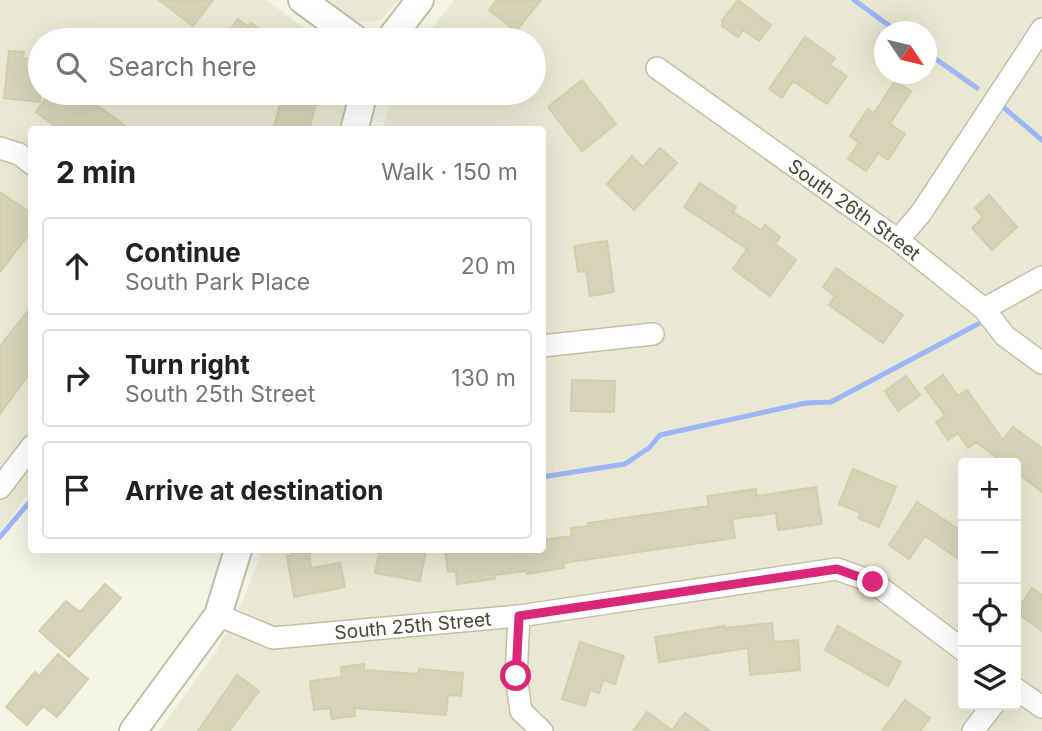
<!DOCTYPE html>
<html lang="en">
<head>
<meta charset="utf-8">
<style>
  :root { --surface:#fff; --page:#f6f6f6; --text:#222; --muted:#767676; --line:#e0e0e0 }
  body { margin:0; font-family:Inter,sans-serif; background:var(--page); color:var(--text) }
  .controls { position:absolute; right:21px; bottom:21px; display:grid; overflow:hidden; border-radius:7px; box-shadow:0 7px 28px #0002 }
  .controls button { width:63px; height:63px; display:grid; place-items:center; padding:0; border:0; border-bottom:2px solid var(--line); background:var(--surface); color:var(--text); font:35px sans-serif }
  .compass { position:absolute; left:874px; top:21px; width:63px; height:63px; border-radius:50%; background:var(--surface); box-shadow:0 7px 28px #0002; rotate:125deg }
  .stop { position:absolute; width:21px; height:21px; margin:-16px; border:5px solid #db2777; border-radius:50%; background:#fff }
  .stop.end { background:#db2777; border-color:#fff; box-shadow:0 2px 7px #0008 }
  .list { margin:0; padding:0; list-style:none }
  h2 { display:flex; justify-content:space-between; align-items:center; height:91px; margin:0; padding:0 28px; font-size:30px }
  h2 small { font-size:23px; font-weight:400; color:var(--muted) }
  .list li { display:grid; grid-template-columns:46px 1fr auto; gap:21px; align-items:center; box-sizing:border-box; height:98px; margin:0 14px 14px; padding:0 14px; border:2px solid var(--line); border-radius:7px }
  .list b { display:block; font-size:26px; white-space:nowrap }
  .list p { margin:0; font-size:23px; white-space:nowrap; color:var(--muted) }
  .list em { font-size:23px; font-style:normal; color:var(--muted) }
  .icon { flex:none; width:38px; height:38px; fill:none; stroke:currentColor; stroke-width:2; stroke-linecap:round; stroke-linejoin:round }
  .map { position:relative; flex:none; width:1042px; height:731px; overflow:hidden }
  .search { position:absolute; background:var(--surface); box-shadow:0 7px 28px #0002; left:28px; top:28px; width:518px; height:77px; display:flex; align-items:center; gap:18px; box-sizing:border-box; padding:0 24px; border-radius:38px; color:var(--muted); font-size:26px }
  .panel { position:absolute; background:var(--surface); box-shadow:0 7px 28px #0002; left:28px; top:126px; width:518px; height:427px; border-radius:7px }
  .map>svg:first-child { display:block }
  .residential { fill:#e9e9d3; fill-rule:evenodd }
  .lines { fill:none; stroke-linecap:round; stroke-linejoin:round }
  .stream { stroke:#9cb6f7; stroke-width:5 }
  .building { fill:#d7d4ba; stroke:#d2cfac; stroke-width:2 }
  .minor-casing { stroke:#c1c0a7; stroke-width:24 }
  .tertiary-casing { stroke:#c1c0a7; stroke-width:30 }
  .minor { stroke:#fff; stroke-width:21 }
  .tertiary { stroke:#fff; stroke-width:26 }
  .route { stroke:#db2777; stroke-width:9 }
  .labels { text-anchor:middle; stroke-width:6; stroke-linejoin:round; paint-order:stroke }
  .street-label { font-size:19px; fill:#474634; stroke:#fff }
</style>
</head>
<body>
<div class="map">
<svg width="1042" height="731" viewBox="0 0 1042 731">
  <rect width="100%" height="100%" fill="#f4f4e5"/>
  <path class="residential" d="M0,0H266L321,40H40V93H348L349,97L340,129L32,130L31,489L0,533Z
    M324,0H399L380,20L363,22L346,16Z
    M454,0H1042V731H159L217,650L243,600L262,550H542V130L382,129L393,93H534V40H423ZM884,32H926V74H884ZM963,463H1016V705H963Z"/>
  <g class="lines">
    <path class="stream" d="M854,0L898,32
      M926,52L977,88
      M1003,107L1042,140
      M542,477L625,464L649,448L660,435L806,403L831,402L978,324
      M0,537L32,499"/>
  </g>
  <path class="building" d="M159,0H213L193,26Z
    M497,0H541L516,31L489,10Z
    M738,0L771,25L759,41L743,30L738,37L722,26V20Z
    M238,19L248,27L251,23L275,40H223Z
    M805,37L835,58L830,65L847,76L827,104L793,81L782,98L769,89Z
    M9,51L24,52L23,58L34,59L33,63L40,64V102L4,98Z
    M582,80L616,124L582,151L548,107Z
    M895,81L911,91L890,124L905,134L888,160L878,153L866,171L848,159L859,143L850,136L868,109L874,113Z
    M50,93H80L131,130H60L36,112Z
    M283,93H308L318,95L309,130H273Z
    M660,148L677,163L634,210L607,184L632,156L643,167Z
    M700,183L736,207L733,212L761,230L765,225L780,237L775,244L796,260L770,296L733,269L747,249L684,207Z
    M0,192L32,214V230L0,272Z
    M989,195L1017,227L992,250L972,228L983,217L975,208Z
    M607,241L614,292L590,296L586,271L578,272L574,246Z
    M836,268L903,315L883,343L829,305L835,296L823,287Z
    M32,306V370L0,414V346Z
    M943,375L958,396L967,390L1003,440L1013,427L1042,448V492L1016,472V463H1004L976,442L968,448L958,433L948,440L936,422L945,416L925,388Z
    M906,376L920,395L898,411L885,391Z
    M572,380L615,381L614,412L571,411Z
    M853,469L896,487L879,527L858,518L861,513L839,504Z
    M816,487L822,524L778,530L776,513L732,519L735,538L563,563L564,568L527,574L526,571L494,575L495,579L457,584L456,571L448,572L445,550H542V540L572,536L571,528L589,526L588,523L709,506L707,496L756,489L757,496Z
    M917,502L963,532V562L925,536L909,559L889,545Z
    M291,550H309L311,568L340,563L345,587L294,597L287,556L292,555Z
    M380,550H426L420,581L375,573Z
    M105,584L121,598L69,657L39,631L66,601L80,612Z
    M1032,588L1042,595V631L1016,612Z
    M772,623L774,642L798,640L800,670L750,675L748,648L659,662L655,637L725,626V628Z
    M838,626L901,662L888,686L825,650Z
    M580,642L624,656L615,684L603,680L599,693L590,690L585,706L562,699Z
    M58,654L88,679L57,717L43,706L27,725L6,707L35,672L39,676Z
    M364,664V670L418,674L419,669L463,673L461,696L448,695L446,715L354,708L355,716L332,719L330,708L314,710L310,681L342,677L341,667Z
    M237,675L259,691L229,731H198Z
    M905,700L930,718L920,731H882Z
    M647,712L672,730L685,713L710,731H633Z"/>
  <g class="lines">
    <defs>
      <g id="minor">
        <path id="s1" d="M657,68L898,240L984,309L1005,336L1042,363"/>
        <path d="M0,148L19,154L32,164"/>
        <path d="M898,240L921,213L1042,29"/>
        <path d="M984,309L1042,277"/>
        <path d="M542,346L653,334"/>
        <path d="M0,488L32,446"/>
        <path id="s2" d="M218,615L273,638L519,616L837,569L873,582L963,650"/>
        <path d="M519,616L516,676L521,711L542,731"/>
        <path d="M1016,689L1042,707"/>
        <path d="M973,731L993,705"/>
      </g>
      <path id="tertiary" d="M302,0L357,40
        M389,40L420,0
        M354,130L364,93
        M133,731L218,615L238,550"/>
    </defs>
    <use href="#minor" class="minor-casing"/>
    <use href="#tertiary" class="tertiary-casing"/>
    <use href="#minor" class="minor"/>
    <use href="#tertiary" class="tertiary"/>
  </g>
  <g class="lines">
    <path class="route" d="M516,676L519,616L837,569L873,582"/>
  </g>
  <g class="labels">
    <g class="street-label">
      <text dy="7" stroke="none"><textPath href="#s1" startOffset="243">South 26th Street</textPath></text>
      <text dy="7" stroke="none"><textPath href="#s2" startOffset="200">South 25th Street</textPath></text>
    </g>
  </g>
</svg>
<div class="controls">
<button>+</button>
<button>−</button>
<button><svg class="icon" aria-label="locate" viewBox="0 0 24 24"><circle cx="12" cy="12" r="6"/><path d="M12 2v4M12 18v4M2 12h4M18 12h4"/></svg></button>
<button><svg class="icon" aria-label="layers" viewBox="0 0 24 24"><path d="M12 4l9 5-9 5-9-5zM3 14l9 5 9-5"/></svg></button>
</div>
<svg class="compass" viewBox="-18 -18 36 36"><path d="M0-13l5 13h-10z" fill="#e53935"/><path d="M0 13l5-13h-10z" fill="#767676"/></svg>
<div class="stop" style="left:516px;top:676px"></div>
<div class="stop end" style="left:873px;top:582px"></div>
<div class="search"><svg class="icon" aria-label="search" viewBox="0 0 24 24"><circle cx="10" cy="10" r="6"/><path d="M15 15l6 6"/></svg>Search here</div>
<section class="panel">
<h2>2 min<small>Walk · 150 m</small></h2>
<ul class="list">
<li><svg class="icon" aria-label="ahead" viewBox="0 0 24 24"><path d="M12 20V5M6 11l6-6 6 6"/></svg><div><b>Continue</b><p>South Park Place</p></div><em>20 m</em></li>
<li><svg class="icon" aria-label="right" viewBox="0 0 24 24"><path d="M7 20v-9h11M14 6l5 5-5 5"/></svg><div><b>Turn right</b><p>South 25th Street</p></div><em>130 m</em></li>
<li><svg class="icon" aria-label="arrive" viewBox="0 0 24 24"><path d="M6 21V4h12l-3 4 3 4H6"/></svg><div><b>Arrive at destination</b></div></li>
</ul>
</section>
</div>
</body>
</html>
